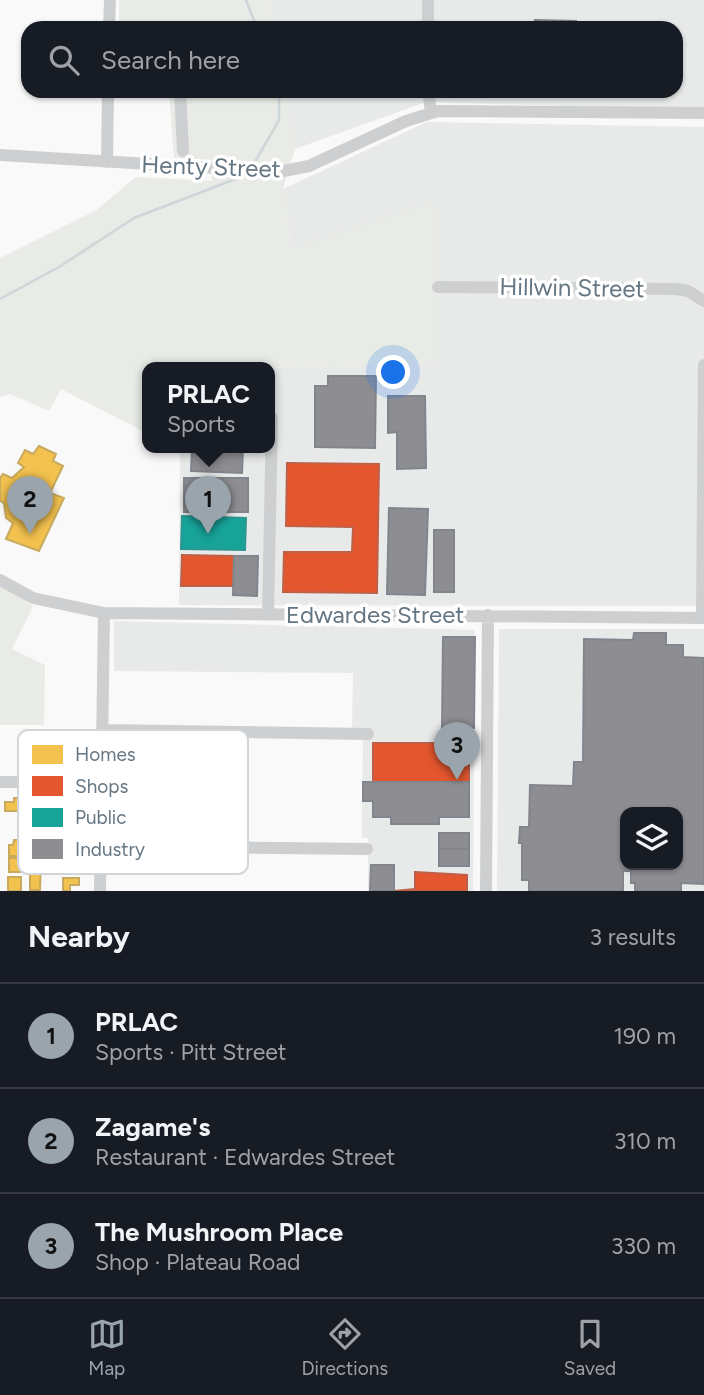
<!DOCTYPE html>
<html lang="en">
<head>
<meta charset="utf-8">
<style>
  :root { --surface:#171b24; --page:#242831; --text:#f1f3f6; --muted:#9ea1a6; --line:#363941; --accent:#99a4ac }
  body { margin:0; font-family:Figtree,sans-serif; background:var(--page); color:var(--text) }
  .controls { position:absolute; right:21px; bottom:21px; display:grid; overflow:hidden; border-radius:14px; box-shadow:0 2px 5px #0004 }
  .controls button { width:63px; height:63px; display:grid; place-items:center; padding:0; border:0; border-bottom:2px solid var(--line); background:var(--surface); color:var(--text); font:35px sans-serif }
  .you { position:absolute; left:394px; top:373px; width:24px; height:24px; margin:-18px; border:5px solid #fff; border-radius:50%; background:#1a73e8; box-shadow:0 0 0 10px #1a73e833 }
  .badge { display:grid; place-items:center; width:46px; height:46px; border-radius:50%; background:var(--accent); color:#111; font-size:23px; font-weight:700 }
  .pin { position:absolute; translate:-50% -58px; filter:drop-shadow(0 2px 4px #0008) }
  .pin::after { content:''; position:absolute; top:37px; width:24px; height:21px; background:inherit; clip-path:polygon(0 0,100% 0,50% 100%) }
  .popup { position:absolute; left:142px; top:362px; width:133px; height:91px; box-sizing:border-box; display:grid; place-content:center; border-radius:14px; background:var(--surface); filter:drop-shadow(0 2px 5px #0005); font-size:23px; white-space:nowrap; color:var(--muted) }
  .popup b { font-size:26px; color:var(--text) }
  .popup::after { content:''; position:absolute; left:50%; top:100%; margin-left:-14px; border:14px solid transparent; border-top-color:var(--surface) }
  .list { margin:0; padding:0; list-style:none }
  h2 { display:flex; justify-content:space-between; align-items:center; height:91px; margin:0; padding:0 28px; font-size:30px }
  h2 small { font-size:23px; font-weight:400; color:var(--muted) }
  .list li { display:grid; grid-template-columns:46px 1fr auto; gap:21px; align-items:center; box-sizing:border-box; height:105px; padding:0 28px; border-top:2px solid var(--line) }
  .list b { display:block; font-size:26px; white-space:nowrap }
  .list p { margin:0; font-size:23px; white-space:nowrap; color:var(--muted) }
  .list em { font-size:23px; font-style:normal; color:var(--muted) }
  .icon { flex:none; width:38px; height:38px; fill:none; stroke:currentColor; stroke-width:2; stroke-linecap:round; stroke-linejoin:round }
  .map { position:relative; flex:none; width:704px; height:891px; overflow:hidden }
  .search { position:absolute; background:var(--surface); box-shadow:0 2px 5px #0004; left:21px; right:21px; top:21px; height:77px; display:flex; align-items:center; gap:18px; box-sizing:border-box; padding:0 24px; border-radius:21px; color:var(--muted); font-size:26px }
  .sheet { height:406px; background:var(--surface) }
  nav { display:flex; justify-content:space-around; align-items:center; box-sizing:border-box; height:98px; border-top:2px solid var(--line); background:var(--surface); font-size:19px; color:var(--muted) }
  nav a { display:grid; justify-items:center; gap:4px }
  nav .on { color:var(--accent) }
  .map>svg:first-child { display:block }
  .built { fill:#e8e9e9; fill-rule:evenodd }
  .green { fill:#e8ebe6 }
  .homes { fill:#f2c14e; stroke:#c8aa5e; stroke-width:2 }
  .shops { fill:#e4572e; stroke:#be6048; stroke-width:2 }
  .public { fill:#17a398; stroke:#2e9692; stroke-width:2 }
  .industry { fill:#8d8d92; stroke:#81868e; stroke-width:2; fill-rule:evenodd }
  .lines { fill:none; stroke-linecap:round; stroke-linejoin:round }
  .stream { stroke:#ced6d9; stroke-width:2.5 }
  .minor { stroke:#cecfd0; stroke-width:12 }
  .labels { text-anchor:middle; stroke-width:7; stroke-linejoin:round; paint-order:stroke }
  .street-label { font-size:24px; fill:#657683; stroke:#fff }
  .key { fill:#fff; stroke:#d1d6da; stroke-width:2 }
  .key-label { font-size:19px; fill:#657683 }
</style>
</head>
<body>
<div class="map">
<svg width="704" height="891" viewBox="0 0 704 891">
  <rect width="100%" height="100%" fill="#f9f9f9"/>
  <path class="built" d="M269,0H704V110L426,102L295,149L285,91H676V28H274Z
    M427,122L704,127V606L179,605L180,448H269V368H260L437,363L292,249L283,189Z
    M114,621L475,630L473,891H368V838H362L363,729H352L353,673L114,671Z
    M499,629H704V891H497ZM625,812H678V865H625Z"/>
  <path class="green" d="M119,0H269L274,28H119Z
    M169,91H285L295,149L283,189L292,249L436,201L437,363L259,368H147V433L61,389L49,411L10,394L0,397V258L95,211L136,177L212,181L211,160L174,158Z
    M0,585L33,606L12,649L45,665L44,725H0Z"/>
  <path class="homes" d="M39,446L56,454L53,461L63,466L50,493L64,498L39,551L6,539L13,523L6,518L4,503L0,501V478L3,474L12,478L24,467L18,463L25,450L33,454Z
    M14,798H22L21,811H5V802H14Z
    M26,800H33V806H37V801H43V813H25Z
    M56,800H64V813H46V806H57Z
    M74,801L88,803V815H68V803Z
    M59,839H80L77,853H63V845H59Z
    M14,840H25L24,845H33V856H9V845H13Z
    M9,858H21V872H9Z
    M63,858H79V868H77L76,872H63Z
    M30,860H41L40,890H30Z
    M8,877H21V891H8Z
    M63,878H79V885H70V891H63Z"/>
  <path class="shops" d="M493,22H532V28H493Z
    M287,463L379,464L377,593L283,592L284,552H352L353,527L286,526Z
    M182,555L234,556V586H181Z
    M373,743H469V782H373Z
    M415,872L467,875V891H394L415,889Z"/>
  <path class="public" d="M182,516L246,518L245,550L181,549Z"/>
  <path class="industry" d="M535,20L576,21V28H534Z
    M328,376H376L375,448L315,447V386H328Z
    M388,396H425L426,468L397,469V432L388,433Z
    M192,448H243L242,473L191,471Z
    M184,478H248V512H184Z
    M389,508L428,509L425,595L387,594Z
    M434,530H454V592H434Z
    M234,556H258L257,596L233,595Z
    M634,633H666V645H683V657L704,658V884L681,883V891H635V883H631V871H623V891H529V880H522V843H519L520,827H529L530,785L573,786L574,762H583L584,639L633,640ZM625,812H678V865H625Z
    M443,637H475L474,728H442Z
    M363,782H469V817H439V824H391V817H373V801H363Z
    M439,833H469V849H439Z
    M439,849H469V866H439Z
    M371,865H394V891H370Z"/>
  <g class="lines">
    <path class="stream" d="M246,0L257,28
      M252,167L279,120V91
      M0,299L59,267L134,218L246,175"/>
    <path class="minor" d="M109,28L110,0
      M428,28V0
      M180,91L183,151
      M428,91L431,112
      M0,155L279,172L309,166L406,121L438,111L704,113
      M107,162L108,91
      M438,287L676,289L688,291L704,301
      M0,580L33,598L104,613L704,618
      M268,614L272,418
      M702,618L704,365
      M103,730L368,734
      M0,782H102
      M101,846L367,849
      M100,891L104,613
      M486,891L488,615"/>
  </g>
  <g class="labels">
    <g class="street-label">
      <text transform="translate(211 167) rotate(2)" y="8">Henty Street</text>
      <text transform="translate(572 288) rotate(1)" y="8">Hillwin Street</text>
      <text x="375" y="623">Edwardes Street</text>
    </g>
  </g>
  <rect x="18" y="730" width="230" height="144" rx="10" class="key"/>
  <rect x="32" y="745" width="31" height="19" fill="#f2c14e"/>
  <rect x="32" y="776" width="31" height="20" fill="#e4572e"/>
  <rect x="32" y="808" width="31" height="19" fill="#17a398"/>
  <rect x="32" y="839" width="31" height="20" fill="#8d8d92"/>
  <g class="key-label">
    <text x="75" y="761">Homes</text>
    <text x="75" y="793">Shops</text>
    <text x="75" y="824">Public</text>
    <text x="75" y="856">Industry</text>
  </g>
</svg>
<div class="controls">
<button><svg class="icon" aria-label="layers" viewBox="0 0 24 24"><path d="M12 4l9 5-9 5-9-5zM3 14l9 5 9-5"/></svg></button>
</div>
<div class="you"></div>
<div class="pin badge" style="left:208px;top:534px">1</div>
<div class="popup"><b>PRLAC</b>Sports</div>
<div class="pin badge" style="left:30px;top:534px">2</div>
<div class="pin badge" style="left:457px;top:780px">3</div>
<div class="search"><svg class="icon" aria-label="search" viewBox="0 0 24 24"><circle cx="10" cy="10" r="6"/><path d="M15 15l6 6"/></svg>Search here</div>
</div>
<section class="sheet">
<h2>Nearby<small>3 results</small></h2>
<ul class="list">
<li><span class="badge">1</span><div><b>PRLAC</b><p>Sports · Pitt Street</p></div><em>190 m</em></li>
<li><span class="badge">2</span><div><b>Zagame's</b><p>Restaurant · Edwardes Street</p></div><em>310 m</em></li>
<li><span class="badge">3</span><div><b>The Mushroom Place</b><p>Shop · Plateau Road</p></div><em>330 m</em></li>
</ul>
</section>
<nav>
<a class="on"><svg class="icon" aria-label="map" viewBox="0 0 24 24"><path d="M3 6l6-2 6 2 6-2v14l-6 2-6-2-6 2zM9 4v14M15 6v14"/></svg>Map</a>
<a><svg class="icon" aria-label="directions" viewBox="0 0 24 24"><path d="M12 3l9 9-9 9-9-9zM9 14v-3h6M13 9l2 2-2 2"/></svg>Directions</a>
<a><svg class="icon" aria-label="saved" viewBox="0 0 24 24"><path d="M7 4h10v16l-5-4-5 4z"/></svg>Saved</a>
</nav>
</body>
</html>
